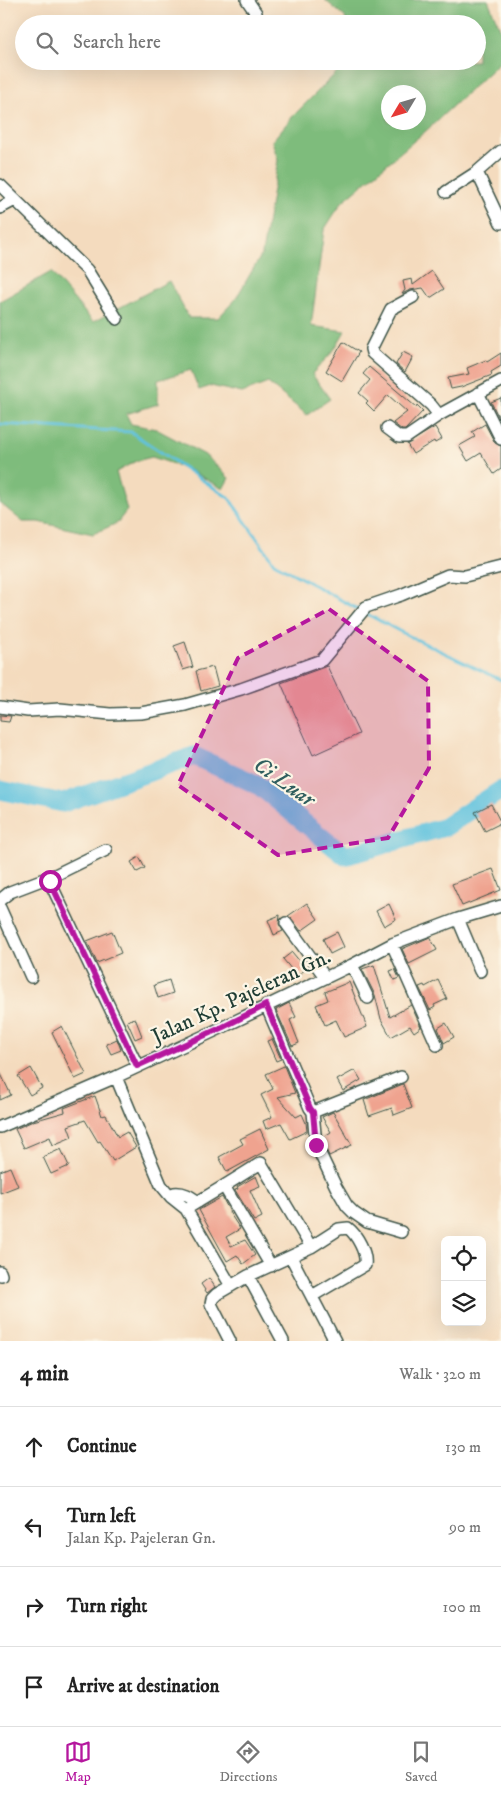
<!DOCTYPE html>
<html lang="en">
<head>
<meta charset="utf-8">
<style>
  :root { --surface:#fff; --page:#f2f2f2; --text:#222; --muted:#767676; --line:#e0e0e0; --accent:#b5179e }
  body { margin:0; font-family:"IM FELL DW Pica",serif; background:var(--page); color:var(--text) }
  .controls { position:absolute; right:15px; bottom:15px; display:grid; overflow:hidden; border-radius:8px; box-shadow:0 5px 20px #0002 }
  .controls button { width:45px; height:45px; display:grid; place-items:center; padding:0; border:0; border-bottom:1px solid var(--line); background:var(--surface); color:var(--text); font:25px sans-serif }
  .compass { position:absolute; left:381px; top:85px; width:45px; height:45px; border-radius:50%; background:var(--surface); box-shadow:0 5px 20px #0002; rotate:232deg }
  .stop { position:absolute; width:15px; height:15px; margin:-11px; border:4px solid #b5179e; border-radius:50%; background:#fff }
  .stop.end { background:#b5179e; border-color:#fff; box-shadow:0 1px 5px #0008 }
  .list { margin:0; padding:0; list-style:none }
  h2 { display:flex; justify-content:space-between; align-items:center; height:65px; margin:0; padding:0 20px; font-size:21px }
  h2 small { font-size:16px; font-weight:400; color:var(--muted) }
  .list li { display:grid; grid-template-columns:32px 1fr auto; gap:15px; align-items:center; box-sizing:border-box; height:80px; padding:0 20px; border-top:1px solid var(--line) }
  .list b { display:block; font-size:19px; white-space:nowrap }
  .list p { margin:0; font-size:16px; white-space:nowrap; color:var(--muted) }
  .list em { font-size:16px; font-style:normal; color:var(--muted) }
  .icon { flex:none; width:28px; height:28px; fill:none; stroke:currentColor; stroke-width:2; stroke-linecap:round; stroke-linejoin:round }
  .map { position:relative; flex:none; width:501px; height:1341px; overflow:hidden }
  .search { position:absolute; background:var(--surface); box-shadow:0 5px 20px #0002; left:15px; right:15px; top:15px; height:55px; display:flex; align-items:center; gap:12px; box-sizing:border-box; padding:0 18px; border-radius:28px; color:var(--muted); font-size:19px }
  .sheet { height:385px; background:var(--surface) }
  nav { display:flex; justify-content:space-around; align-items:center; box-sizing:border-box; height:70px; border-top:1px solid var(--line); background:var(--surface); font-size:14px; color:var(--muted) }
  nav a { display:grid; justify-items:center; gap:2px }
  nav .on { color:var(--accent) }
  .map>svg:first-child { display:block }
  .forest { fill:#7ebc7b; stroke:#4e7c58; fill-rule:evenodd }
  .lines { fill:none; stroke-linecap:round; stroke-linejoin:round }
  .stream { stroke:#60c2de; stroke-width:3 }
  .river { stroke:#60c2de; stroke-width:19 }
  .building { fill:#efa38f }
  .minor-casing { stroke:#3f5549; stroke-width:14 }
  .minor { stroke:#fff; stroke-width:11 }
  .route { stroke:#b5179e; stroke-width:6 }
  .marked { fill:#b5179e; fill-opacity:0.2; stroke:#b5179e; stroke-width:4; stroke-dasharray:10 6; stroke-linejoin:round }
  .labels { text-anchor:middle; stroke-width:4.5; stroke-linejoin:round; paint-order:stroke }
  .street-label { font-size:21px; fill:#1f3d34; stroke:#fcf5e5 }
  .water-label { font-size:22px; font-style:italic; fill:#2f5e5e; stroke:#fcf5e5 }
</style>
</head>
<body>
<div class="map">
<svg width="501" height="1341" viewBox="0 0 501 1341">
  <rect width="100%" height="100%" fill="#fcf5e5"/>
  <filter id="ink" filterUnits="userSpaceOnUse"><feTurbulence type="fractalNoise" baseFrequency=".02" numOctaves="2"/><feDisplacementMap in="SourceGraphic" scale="10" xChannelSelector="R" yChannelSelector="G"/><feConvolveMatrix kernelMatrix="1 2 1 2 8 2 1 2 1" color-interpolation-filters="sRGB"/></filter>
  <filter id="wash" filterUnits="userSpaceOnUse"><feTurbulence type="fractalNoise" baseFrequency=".0096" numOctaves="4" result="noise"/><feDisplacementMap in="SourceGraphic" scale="20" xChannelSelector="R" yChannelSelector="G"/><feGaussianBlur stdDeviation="1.12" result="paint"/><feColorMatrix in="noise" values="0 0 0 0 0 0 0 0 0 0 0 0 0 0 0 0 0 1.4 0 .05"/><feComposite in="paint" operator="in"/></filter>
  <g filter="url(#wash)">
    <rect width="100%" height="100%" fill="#f4dbbe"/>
    <path class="forest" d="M325,0H488L501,31V61L428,129L342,202L324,230L311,326L345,331L334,350L312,374L330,399L307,415L268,383L242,393L211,386L199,390L191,370L158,380V404L126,414L131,424L156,429L205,455L229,478L223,489L188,469L152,457L136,461L116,472L127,510L117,523L93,534L38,522H23L0,503V301L51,272L93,322L169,281L189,318H218L235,300L262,254L278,160L272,141L293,116L348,61H477V24H347L345,17ZM388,92H418V122H388Z"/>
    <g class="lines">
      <path class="stream" d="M0,424L131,432L229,498L274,563L359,610
        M365,613L399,631L501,680"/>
      <path class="river" d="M0,790L63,803L194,756L258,785L345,856L445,827L501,790"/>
    </g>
    <g id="blocks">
      <path class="building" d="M432,271L444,289L430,298L423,288L410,290L402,294L405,290L403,281L412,279L413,285Z
        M343,342L359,352L342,381L326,371Z
        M403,352L413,357L405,372L396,364Z
        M501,353V366L491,372L492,375L461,387L451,389L448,378L469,374L467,368L486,360L487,362Z
        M369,367L416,407L417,405L423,411L405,430H402L393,423L407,412L388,395L374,411L366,403L368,401L359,393L370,380L363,374Z
        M501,398V422L491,402Z
        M485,424L495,443L501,446V469L494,474L481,453L468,461L459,446L475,437L472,432Z
        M435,427L442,439L435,443L434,441L413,454L407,444Z
        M185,642L193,667L183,670L174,646Z
        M327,666L359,734L313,755L281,683Z
        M213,667L218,686L201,691L196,671Z
        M0,715L11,716L9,722L0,721Z
        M491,804L501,823L485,831L475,812Z
        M139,857L145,868L137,872L131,862Z
        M493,869L501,890L462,906L452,884Z
        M307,903L318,919L301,931L292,919L288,916Z
        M389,904L396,919L384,926L376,911Z
        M280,915L279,924L283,931L274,935L268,920Z
        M112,931L121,953L97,963L87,941Z
        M337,932L344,947L330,954L323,939Z
        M430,937L437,950L409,964L402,949Z
        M292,952L306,969L297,976L283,959Z
        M374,965L390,1017L411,1005L421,1027L414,1032L410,1026L391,1037L381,1019L375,995L362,969Z
        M395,969L399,978L394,980L390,971Z
        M169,980L173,993L158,998L154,985Z
        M438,980L447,999L434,1005L435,1007L430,1010L419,987L424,985L425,987Z
        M349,982L367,1027L344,1037L336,1020L325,1025L316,1005L328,1000L325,992Z
        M289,1003L296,1017L290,1020L299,1043L292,1046L276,1010Z
        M135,1018L142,1036L135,1039L127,1021Z
        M446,1023L454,1037L444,1043L438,1028Z
        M62,1026L86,1074L75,1079L52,1032Z
        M117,1039L121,1050L111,1054L106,1044Z
        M272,1039L281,1059L276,1061L267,1041Z
        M284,1066L295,1093L278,1097L296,1117L302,1114L306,1123L307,1131L290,1139L281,1123L266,1129L263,1121L272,1117L261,1095L273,1089L266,1074Z
        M31,1068L42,1088L30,1095L18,1076Z
        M355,1070L361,1080L343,1091L337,1080Z
        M0,1072L11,1095L0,1100Z
        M403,1084L412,1108L394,1115L392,1108L369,1116L364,1100Z
        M95,1096L102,1116L106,1115L118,1137L127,1132L136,1147L113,1161L100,1141L98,1142L85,1120L68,1126L72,1137L53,1145L50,1137L24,1148L15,1129L33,1121L65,1112L64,1108Z
        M333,1112L352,1145L329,1156L323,1143V1137L331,1132L322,1117Z
        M260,1129L269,1149L227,1172L219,1157L243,1144L240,1139Z
        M61,1149L69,1166L51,1174L43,1157Z
        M10,1167L18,1186L0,1193V1171Z
        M256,1176L260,1186L250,1190L262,1217L254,1221L235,1190L238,1189L237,1187Z
        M222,1197L230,1212H229L240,1229L226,1237L231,1246L245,1240L255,1255L243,1264L237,1255L227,1261L199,1210Z
        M209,1278L215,1287L207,1293L201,1284Z"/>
    </g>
  </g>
  <g filter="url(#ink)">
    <use href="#blocks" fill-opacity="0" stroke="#3f5549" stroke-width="1"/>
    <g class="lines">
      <defs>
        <path id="minor" d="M247,0L256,13
          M477,172L501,223
          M0,185L87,270L117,319
          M446,192L477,172L501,151
          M0,208L15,200
          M413,297L391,309L371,349L372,353L431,405L439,415
          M478,393L501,439
          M387,428L399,437H407L439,415L501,381
          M0,707L28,711L60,709L110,714L141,713L185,705L241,689L322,660L366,607L401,595L448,575L465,576L501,567
          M47,879L106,850
          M0,900L10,892L44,879L49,880L137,1065
          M0,908L31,977
          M458,919L480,971
          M286,923L325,977
          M392,944L437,1045
          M352,965L368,998
          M266,1005L310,1108L313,1112L401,1077
          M116,1077L161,1185L171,1197L186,1209L231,1286
          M313,1112L316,1145L336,1187L347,1206L354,1213L367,1222L401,1232
          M0,1127L116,1077L223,1027L352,965L392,944L458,919L501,906
          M224,1186L261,1163L311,1247
          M171,1197L174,1193C184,1192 190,1196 198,1202
          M186,1209L224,1186L271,1266
          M291,1257L335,1341
          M0,1272L1,1275
          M248,1276L283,1341
          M230,1341L211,1304L212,1299L217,1294L248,1276L311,1247L339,1229L348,1228C357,1235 367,1253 365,1265L312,1296"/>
      </defs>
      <use href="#minor" class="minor-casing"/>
      <use href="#minor" class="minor"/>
    </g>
  </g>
  <g class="lines" filter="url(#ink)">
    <path class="route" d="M50,881L137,1066L223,1027L266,1005L310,1108L313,1112L316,1145"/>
  </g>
  <path class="marked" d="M329,609L428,681L429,768L388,838L278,855L178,785L238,658Z"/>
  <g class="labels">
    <g class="street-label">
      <text transform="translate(241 996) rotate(-25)" y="7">Jalan Kp. Pajeleran Gn.</text>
    </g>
    <g class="water-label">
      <text transform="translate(285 781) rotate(35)" y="8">Ci Luar</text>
    </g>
  </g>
</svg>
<div class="controls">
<button><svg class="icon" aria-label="locate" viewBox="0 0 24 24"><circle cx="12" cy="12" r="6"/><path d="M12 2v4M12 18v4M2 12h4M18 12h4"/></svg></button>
<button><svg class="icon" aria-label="layers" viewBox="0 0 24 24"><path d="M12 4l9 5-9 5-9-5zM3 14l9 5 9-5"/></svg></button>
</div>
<svg class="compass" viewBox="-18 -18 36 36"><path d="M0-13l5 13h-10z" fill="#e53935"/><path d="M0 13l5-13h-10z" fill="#767676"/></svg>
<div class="stop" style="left:50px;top:881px"></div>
<div class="stop end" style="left:316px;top:1145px"></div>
<div class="search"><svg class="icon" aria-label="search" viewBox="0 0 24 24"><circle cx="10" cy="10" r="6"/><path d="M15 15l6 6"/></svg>Search here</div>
</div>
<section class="sheet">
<h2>4 min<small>Walk · 320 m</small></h2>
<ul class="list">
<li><svg class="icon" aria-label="ahead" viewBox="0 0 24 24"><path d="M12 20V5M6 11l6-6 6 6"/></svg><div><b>Continue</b></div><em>130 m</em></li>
<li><svg class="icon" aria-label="left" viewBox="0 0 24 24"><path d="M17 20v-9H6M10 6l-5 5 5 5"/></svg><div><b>Turn left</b><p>Jalan Kp. Pajeleran Gn.</p></div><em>90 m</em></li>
<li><svg class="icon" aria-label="right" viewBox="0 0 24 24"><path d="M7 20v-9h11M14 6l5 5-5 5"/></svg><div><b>Turn right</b></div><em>100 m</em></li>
<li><svg class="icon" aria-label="arrive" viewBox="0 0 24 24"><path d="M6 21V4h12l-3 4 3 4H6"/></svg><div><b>Arrive at destination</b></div></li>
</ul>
</section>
<nav>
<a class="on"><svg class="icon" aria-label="map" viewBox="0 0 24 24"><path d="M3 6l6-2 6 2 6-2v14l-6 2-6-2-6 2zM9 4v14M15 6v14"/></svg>Map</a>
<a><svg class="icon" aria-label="directions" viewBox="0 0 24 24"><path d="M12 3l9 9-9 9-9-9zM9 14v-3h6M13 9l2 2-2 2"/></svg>Directions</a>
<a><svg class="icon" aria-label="saved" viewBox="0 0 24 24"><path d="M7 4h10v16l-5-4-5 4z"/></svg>Saved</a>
</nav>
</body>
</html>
